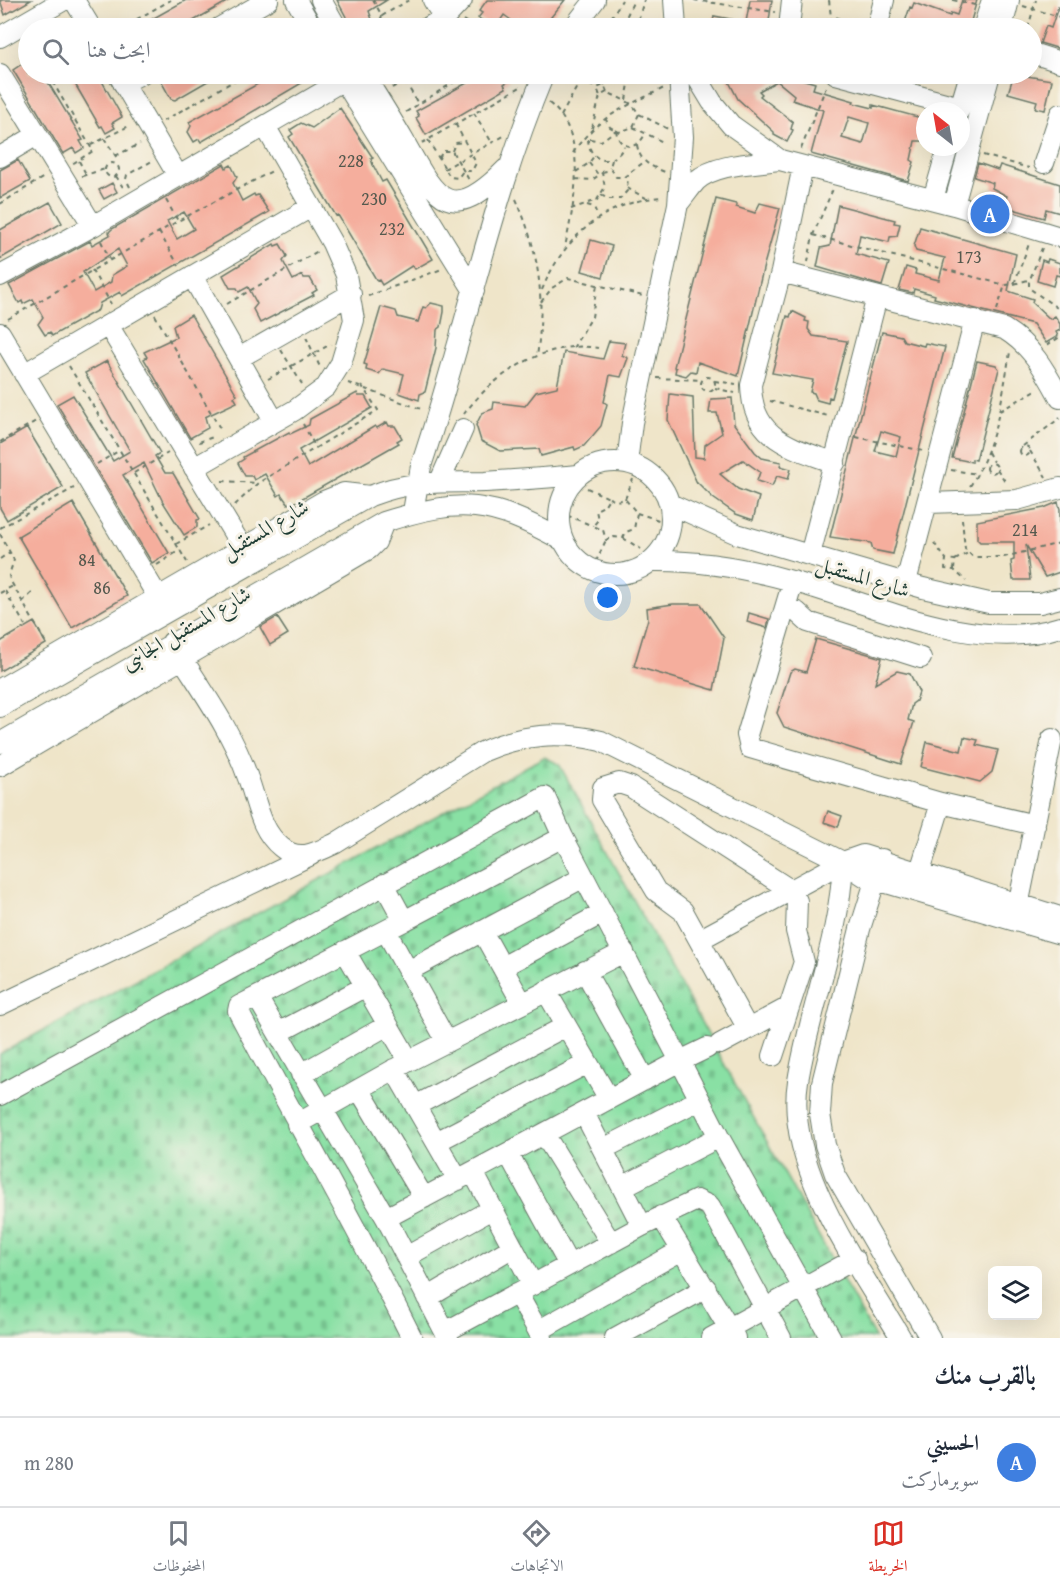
<!DOCTYPE html>
<html lang="ar">
<head>
<meta charset="utf-8">
<style>
  :root { --surface:#fff; --page:#f2f2f3; --text:#1f2937; --muted:#747a83; --line:#e0e1e3; --accent:#d93025 }
  body { margin:0; font-family:"Gentium Book Plus",Amiri,serif; background:var(--page); color:var(--text); direction:rtl }
  .controls { position:absolute; right:18px; bottom:18px; display:grid; overflow:hidden; border-radius:9px; box-shadow:0 6px 24px #0002 }
  .controls button { width:54px; height:54px; display:grid; place-items:center; padding:0; border:0; border-bottom:2px solid var(--line); background:var(--surface); color:var(--text); font:30px sans-serif }
  .compass { position:absolute; left:916px; top:102px; width:54px; height:54px; border-radius:50%; background:var(--surface); box-shadow:0 6px 24px #0002; rotate:329deg }
  .you { position:absolute; left:608px; top:598px; width:21px; height:21px; margin:-15px; border:4px solid #fff; border-radius:50%; background:#1a73e8; box-shadow:0 0 0 9px #1a73e833 }
  .badge { display:grid; place-items:center; width:39px; height:39px; border-radius:50%; background:var(--accent); color:#fff; font-size:20px; font-weight:700 }
  .pin { position:absolute; translate:-50% -50%; border:3px solid #fff; box-shadow:0 2px 6px #0006 }
  .list { margin:0; padding:0; list-style:none }
  h2 { display:flex; justify-content:space-between; align-items:center; height:78px; margin:0; padding:0 24px; font-size:26px }
  h2 small { font-size:20px; font-weight:400; color:var(--muted) }
  .list li { display:grid; grid-template-columns:39px 1fr auto; gap:18px; align-items:center; box-sizing:border-box; height:90px; padding:0 24px; border-top:2px solid var(--line) }
  .list b { display:block; font-size:22px; white-space:nowrap }
  .list p { margin:0; font-size:20px; white-space:nowrap; color:var(--muted) }
  .list em { font-size:20px; font-style:normal; color:var(--muted) }
  .icon { flex:none; width:33px; height:33px; fill:none; stroke:currentColor; stroke-width:2; stroke-linecap:round; stroke-linejoin:round }
  .map { position:relative; flex:none; width:1060px; height:1338px; overflow:hidden; direction:ltr }
  .search { position:absolute; background:var(--surface); box-shadow:0 6px 24px #0002; left:18px; right:18px; top:18px; height:66px; display:flex; align-items:center; gap:15px; box-sizing:border-box; padding:0 21px; border-radius:33px; color:var(--muted); font-size:22px }
  .sheet { height:168px; background:var(--surface) }
  nav { display:flex; justify-content:space-around; align-items:center; box-sizing:border-box; height:84px; border-top:2px solid var(--line); background:var(--surface); font-size:16px; color:var(--muted) }
  nav a { display:grid; justify-items:center; gap:3px }
  nav .on { color:var(--accent) }
  .map>svg:first-child { display:block }
  .cemetery { fill:url(#cemetery-stones); stroke:#548e6c; stroke-width:1.5 }
  .building { fill:#f5ae9d; fill-rule:evenodd }
  .lines { fill:none; stroke-linecap:round; stroke-linejoin:round }
  .minor-casing { stroke:#687868; stroke-width:22 }
  .path { stroke:#687868; stroke-width:2; stroke-dasharray:4.5 4.5; stroke-linecap:butt }
  .minor { stroke:#fff; stroke-width:20 }
  .labels { text-anchor:middle; stroke-width:6; stroke-linejoin:round; paint-order:stroke }
  .number-label { font-size:18px; fill:#54594e }
  .street-label { font-size:21px; fill:#1f3d34; stroke:#f7f3e8 }
</style>
</head>
<body>
<div class="map">
<svg width="1060" height="1338" viewBox="0 0 1060 1338">
  <defs>
    <pattern id="cemetery-stones" width="16" height="16" patternUnits="userSpaceOnUse" patternTransform="scale(1.5)"><rect width="16" height="16" fill="#89e0a4"/><path d="M2 7V4a2 2 0 0 1 4 0v3zM10 15v-3a2 2 0 0 1 4 0v3z" fill="#76c18e"/></pattern>
  </defs>
  <rect width="100%" height="100%" fill="#f7f3e8"/>
  <filter id="ink" filterUnits="userSpaceOnUse"><feTurbulence type="fractalNoise" baseFrequency=".0167" numOctaves="2"/><feDisplacementMap in="SourceGraphic" scale="12" xChannelSelector="R" yChannelSelector="G"/><feConvolveMatrix kernelMatrix="1 2 1 2 8 2 1 2 1" color-interpolation-filters="sRGB"/></filter>
  <filter id="wash" filterUnits="userSpaceOnUse"><feTurbulence type="fractalNoise" baseFrequency=".008" numOctaves="4" result="noise"/><feDisplacementMap in="SourceGraphic" scale="24" xChannelSelector="R" yChannelSelector="G"/><feGaussianBlur stdDeviation="1.35" result="paint"/><feColorMatrix in="noise" values="0 0 0 0 0 0 0 0 0 0 0 0 0 0 0 0 0 1.4 0 .05"/><feComposite in="paint" operator="in"/></filter>
  <g filter="url(#wash)">
    <rect width="100%" height="100%" fill="#efe5c9"/>
    <path class="cemetery" d="M544,757L559,764L875,1338H0V1054Z"/>
    <g id="blocks">
      <path class="building" d="M0,0H31L5,15Z
        M186,0H230L181,28H136Z
        M337,0H387L369,11L374,25L369,28H352Z
        M487,0H565L542,28H522L504,15L498,24L494,21L488,24L478,18L482,13L479,11Z
        M750,0H772L768,28H712L714,16L746,22Z
        M962,0H977L969,28H903L910,7L912,8L914,3L950,16L951,13L957,15Z
        M1058,7L1060,8V49L1040,43L1046,26L1051,28Z
        M280,17L286,28H258Z
        M28,60V74H35L37,77L43,74L83,140L80,141L84,148L76,153L73,148L63,154L13,70Z
        M77,74H98L122,117L112,123L115,128L106,133L102,126L100,127L71,77Z
        M173,74H220L175,100L171,99L161,81Z
        M276,74H317L201,142L199,139L194,142L188,132L191,126L189,122Z
        M483,74H505L509,81L504,84L506,88L426,135L416,118L419,116L416,111Z
        M725,74H790L787,75L815,83L813,89L854,101L853,103L873,108V105L925,119V141H915L911,160L914,162L908,181L811,154L823,110L792,100L794,95L777,81L759,91L762,94L760,96L793,122L791,129L793,130L787,142L774,135V132L738,99ZM849,117L869,123L863,144L842,138Z
        M1014,74L1052,80L1045,110L1035,108L1037,101L1008,93Z
        M340,108L373,158L371,159L373,165L382,182L386,180L433,259L415,269L413,266L410,267L382,285L379,280L377,281L338,215L336,216L289,137L293,134L290,130L301,123L312,128Z
        M18,160L30,181L0,198V170Z
        M978,163L998,170L1000,165L1060,184V213L1046,209L1044,218L1003,206L1007,196L992,188L993,183L974,177Z
        M224,164L226,168L231,165L237,177L233,183L242,201L254,194L255,196L258,195L269,212L122,296L120,292L100,303L98,310L52,336L50,332L45,335L38,324L43,317L33,299L23,304L22,301L19,303L9,285L90,241L92,245L110,235L109,232L112,229ZM184,212L194,229L177,239L167,221ZM118,249L127,266L112,275L111,282L94,292L83,272Z
        M112,183L117,192L104,199L99,190Z
        M716,199L736,204V207L755,213L760,203L780,208L764,265L738,376L698,362L696,372L691,371L686,376L675,373L676,368L674,367Z
        M50,202L62,223L0,259V230Z
        M838,205L895,220L894,223L900,224L897,236L890,237L889,242L860,235L856,254L889,263L882,286L817,267L821,248L830,246Z
        M920,227L1016,254L1008,291L1033,299L1032,302L1050,319L1055,316L1060,324V330L1056,332L1058,336L1046,343L1033,324L934,298L935,295L914,289L913,293L899,290L906,267L916,270L915,274L939,280L945,258L916,251L914,246Z
        M591,240L612,246L603,277L582,271Z
        M274,244L275,246L280,244L287,256L283,261L293,280L302,275L304,278H310L317,290L312,293L314,295L260,323L253,309L257,304L248,287L239,292L237,288H230L223,275Z
        M1048,259L1060,263V276L1056,275L1053,286L1037,281L1042,260L1047,262Z
        M431,303L444,306V312L441,327L437,330L436,348L425,392L420,394L419,400L399,393L404,374L383,369L379,374L366,370L367,365L364,364L381,307L396,311L398,317L418,322L423,307L426,308Z
        M792,311L806,318L805,321L809,322L808,329L813,336L847,341L832,398L829,397L828,403L817,400L814,393L810,392L813,380L772,373L787,316L790,317Z
        M191,315L237,395L234,397L237,402L205,417L208,428L190,438L144,359L147,357L144,352L176,337L173,326Z
        M882,332L901,336L904,341L924,346L925,343L945,347L893,554L873,550L871,543L830,537ZM881,431L901,437L896,456L875,451Z
        M609,341L625,343L622,355L628,358L621,377L610,375L604,402L607,404L601,426L584,446L575,450L574,447L541,456L539,449L500,451L481,441L476,425L482,413L493,409L494,402L525,406L536,392L557,387L564,352L603,359Z
        M107,361L160,453L155,456L165,473H173L200,519L197,520V527L184,535L163,502L144,463L123,475L169,553L152,563L57,404L73,395L113,461L130,451L85,373Z
        M977,361L996,365L999,369L976,460L972,459V462L952,458Z
        M357,393L358,396H365L372,408L299,450L308,467L375,426L377,428L387,422L389,426H395L402,438L397,441L399,443L294,503L293,501L288,504L281,494L278,496L265,474L254,480L252,476H245L238,463L244,459L243,457L289,432L290,434L309,425L310,419Z
        M670,394L693,397L695,457L704,458L705,445L722,433L717,413H709L711,399L732,398L734,424L755,452L762,458L781,462L780,466L791,469L788,479L777,476L772,486L757,481L760,472L743,460L720,474L738,489L759,497L753,520L736,514L713,498L696,481L697,483L668,420Z
        M27,428L63,487L7,520L0,508V444Z
        M1058,502L1060,509V572L1045,577L1026,545L1030,580H1013L1011,561L1014,560V542H980L977,539V521L1044,508Z
        M73,503L127,596L72,628L18,536Z
        M673,604H701L724,638L714,690L634,666L648,619L647,608Z
        M749,613L769,619L767,628L747,622Z
        M277,617L288,634L270,645L260,627Z
        M34,622L46,644L0,671V642Z
        M816,639L882,658L875,684L897,671L910,674L919,692L916,701L912,704L908,720L914,722L901,764L784,727L777,713L790,672L795,669L806,672Z
        M964,737L978,740L976,745L998,750L992,772L980,782L921,767L927,742L961,751Z
        M828,811L842,816L838,827L824,822Z"/>
    </g>
  </g>
  <g filter="url(#ink)">
    <use href="#blocks" fill-opacity="0" stroke="#687868" stroke-width="1.5"/>
    <g class="lines">
      <defs>
        <path id="minor" d="M74,0L91,28
          M296,0L312,28
          M321,0L337,28
          M433,0L444,18
          M674,0L676,28
          M219,28L268,0
          M427,28L447,16L462,0
          M573,28L595,0
          M789,28L792,0
          M877,28L884,0
          M983,28L992,0
          M1002,28L1009,0
          M0,37L64,0
          M1032,53L1060,62
          M0,74L93,226
          M118,74L178,176
          M340,74L474,291
          M363,74C377,96 391,118 404,141C436,198 449,227 506,169
          M695,74L712,102L731,125L780,160L954,205L1060,237
          M836,74L960,107
          M123,83L141,74
          M959,111L970,74
          M0,157L37,135
          M1044,163L1060,114
          M803,166L781,272L751,385C752,440 792,447 835,463
          M933,199L948,147
          M678,204C684,197 690,188 696,181C716,163 755,164 780,160
          M954,205L990,74
          M781,272L1004,329C1031,345 1045,370 1060,398
          M0,276L93,226L354,74
          M192,276L274,421
          M108,325L242,547
          M0,333L158,597
          M239,358L351,294
          M24,374L311,207
          M559 518a56 56 0 1 1 112 0a56 56 0 1 1-112 0Z
          M627,463L632,423L678,204L683,137L679,74
          M194,468L295,410L326,387L341,363L354,320L346,275L332,243L265,126
          M440,481L463,429
          M928,503L1017,500L1060,488
          M670,504L737,534L923,588L989,603H1040L1060,598
          M413,512L421,466C465,336 491,200 544,74
          M810,555L877,297
          M652,561C700,560 746,568 792,581C873,604 976,654 1060,627
          M793,581L747,735L750,748L941,803L1035,825
          M906,582L975,320
          M785,608L797,612L808,622L921,658
          M172,642C199,687 231,728 248,778C257,802 260,830 281,847C299,863 317,852 336,843L482,752C522,734 558,731 601,741L843,862L866,877L1060,934
          M0,689L324,501L344,493L370,496
          M0,707L370,496C413,479 440,483 485,482C516,480 547,478 578,475
          M0,743L384,522C462,497 491,501 562,540
          M0,766L369,549L376,542L384,522
          M563,837L680,1061L707,1048
          M882,859L860,929L822,1083L820,1114L825,1145L835,1174L930,1338
          M843,862C840,937 810,1007 798,1081C784,1167 859,1266 901,1338
          M920,871L941,803
          M1018,906L1052,739
          M404,921L239,1006L238,1011C295,1120 357,1227 412,1338
          M386,931L447,1042
          M482,931L522,1003
          M699,940L843,862L863,855L1060,917
          M345,951L409,1061
          M502,967L603,913
          M408,971L584,877
          M585,971L645,1080
          M546,991L609,1099
          M257,997L386,1218L448,1338
          M0,1005L311,855
          M748,1029L683,911L656,891L602,800L603,788L619,783L631,787L792,891L797,901L796,931L804,962L773,1056
          M278,1033L366,986
          M720,1044L789,1007
          M394,1069L458,1180
          M301,1074L388,1025
          M359,1089L424,1198
          M0,1095L545,797L563,837L404,921L384,884
          M415,1106L566,1026
          M584,1113L642,1226
          M297,1124L409,1061L624,952
          M544,1134L611,1243
          M436,1142L588,1063
          M603,1149L699,1100
          M508,1153L569,1265
          M473,1172L533,1285
          M622,1187L719,1137
          M661,1216L735,1338
          M386,1218L680,1061L719,1137L831,1338
          M406,1257L492,1209
          M517,1293L542,1338
          M427,1298L513,1247
          M538,1331L682,1250
          M445,1332L642,1226L697,1200L710,1206L781,1338
          M615,1338L706,1288
          M711,1338L855,1259"/>
      </defs>
      <use href="#minor" class="minor-casing"/>
      <path class="path" d="M373,0L382,16L377,28
        M694,0L775,12
        M829,0L831,17
        M953,0L975,5
        M1023,6L1060,17
        M382,16L409,0
        M603.5 22a4.5 4.5 0 1 1 9 0a4.5 4.5 0 1 1-9 0Z
        M611,18L622,0
        M463,20L475,28
        M623,24L634,0
        M121,28L171,0
        M617,28L620,24L625,28
        M636,28L644,0
        M825,28L827,20L836,17L843,21L844,28
        M1028,28L1036,0
        M48,74L93,151L72,164
        M401,74L417,102
        M652,74L664,77
        M583,82L580,75L574,77L578,85L583,82L597,88
        M604,85L607,74
        M392,88L405,80
        M607,92L600,96L597,88L604,85L607,92L632,104L639,114L668,129
        M626,100L631,74
        M549,103C590,135 574,204 565,247
        M406,112L467,74
        M474,113L491,141
        M561,116L578,85
        M605,118L610,127L619,132L633,127L639,114
        M163,121L246,74
        M633,127L665,143
        M592,128L600,96
        M616,130C618,149 637,152 645,134
        M104,138L117,158L115,156L140,144
        M588,139C589,163 614,168 624,146
        M590,139L601,141L616,130
        M428,140L450,177L458,178L463,171H472L476,163L455,123
        M422,143L522,86
        M91,145L129,126
        M637,145C640,162 650,166 665,172
        M801,149L826,87
        M452,151L455,143L464,142
        M573,153C596,117 627,106 664,88
        M983,155L1029,168
        M439,158L443,151H452L469,180
        M612,160L610,167L616,177H624L644,162
        M79,161L86,174
        M105 170a7 7 0 1 1 14 0a7 7 0 1 1-14 0Z
        M589,163L597,173L607,171L610,167
        M444,169L504,136
        M576,172L589,163L594,156
        M82,176L105,169
        M116,176L124,189
        M130,187L126,179L127,175L152,161
        M627,188L646,198
        M601,195L608,199H620L627,191L628,175
        M516,199C540,253 545,299 537,357
        M166,200L178,221
        M0,204L44,177
        M587,205L594,207L598,217
        M571,209L597,200L605,187L602,173L592,180L575,179
        M159,232L179,266
        M813,235L1005,285
        M101,241L110,260
        M1042,248L1029,282V288L1060,310
        M808,262L813,235L833,189
        M92,270L111,304
        M1014,284L1031,279
        M542,290C563,238 605,201 663,197
        M368,296L442,269
        M541,302L552,288L568,278L643,296
        M227,304L318,251
        M997,310L1005,285L1014,284L1029,244
        M155,315L222,432
        M8,319L178,221L272,171
        M306,337L320,367
        M1047,345L1060,337
        M573,348L592,317L597,285
        M281,350L302,384
        M69,366L187,562
        M701 384a7 7 0 1 1 14 0a7 7 0 1 1-14 0Z
        M657,378L702,380
        M268,379L331,344
        M715,381L736,384
        M348,383L421,409
        M715,388L735,393
        M770,401L828,416
        M1000,411L1036,390
        M464,414C493,375 547,339 598,348
        M303,424L316,448
        M856,437L924,451
        M0,442L36,421
        M199,442L213,437
        M1023,446L1060,418
        M1020 451a5 5 0 1 1 10 0a5 5 0 1 1-10 0Z
        M1030,451L1046,477
        M988,452L993,462
        M987 468a5 5 0 1 1 10 0a5 5 0 1 1-10 0Z
        M97,464L120,450
        M997,469L1007,484
        M951,470L978,474
        M134,473L168,453
        M222,481L258,483
        M970,486C996,446 1002,399 1010,352
        M587,488L609,498
        M609,498L616,501L625,499L637,513L634,529L626,532L623,538L614,537L606,540L603,530L593,526L598,520L596,510L604,506Z
        M625,499L633,479
        M235,505L258,483L378,410L362,386
        M559,512L593,526
        M637,513L671,524
        M962,519L965,549L973,557H1004L1060,543
        M0,528L74,488
        M0,534L14,560L9,575L10,580L46,643
        M623,538L641,549
        M934,543L946,559
        M176,544L209,525
        M0,559L10,552
        M955,560L968,553
        M157,565L180,550
        M592,570L606,540
        M954,570L955,560L946,559L945,569L954,570L966,581
        M5,591L25,625
        M0,593L13,586
        M22,602L34,591"/>
      <use href="#minor" class="minor"/>
    </g>
  </g>
  <g class="labels">
    <g class="number-label">
      <text x="351" y="167">228</text>
      <text x="374" y="205">230</text>
      <text x="392" y="235">232</text>
      <text x="969" y="263">173</text>
      <text x="1025" y="536">214</text>
      <text x="87" y="566">84</text>
      <text x="102" y="594">86</text>
    </g>
    <g class="street-label">
      <text transform="translate(265 529) rotate(-30)" y="7">شارع المستقبل</text>
      <text transform="translate(863 577) rotate(17)" y="7">شارع المستقبل</text>
      <text transform="translate(186 628) rotate(-30)" y="7">شارع المستقبل الجانبى</text>
    </g>
  </g>
</svg>
<div class="controls">
<button><svg class="icon" aria-label="layers" viewBox="0 0 24 24"><path d="M12 4l9 5-9 5-9-5zM3 14l9 5 9-5"/></svg></button>
</div>
<svg class="compass" viewBox="-18 -18 36 36"><path d="M0-13l5 13h-10z" fill="#e53935"/><path d="M0 13l5-13h-10z" fill="#747a83"/></svg>
<div class="you"></div>
<div class="pin badge" style="left:990px;top:214px;background:#3f7fe0">A</div>
<div class="search"><svg class="icon" aria-label="search" viewBox="0 0 24 24"><circle cx="10" cy="10" r="6"/><path d="M15 15l6 6"/></svg>ابحث هنا</div>
</div>
<section class="sheet">
<h2>بالقرب منك<small></small></h2>
<ul class="list">
<li><span class="badge" style="background:#3f7fe0">A</span><div><b>الحسيني</b><p>سوبرماركت</p></div><em>280 m</em></li>
</ul>
</section>
<nav>
<a class="on"><svg class="icon" aria-label="map" viewBox="0 0 24 24"><path d="M3 6l6-2 6 2 6-2v14l-6 2-6-2-6 2zM9 4v14M15 6v14"/></svg>الخريطة</a>
<a><svg class="icon" aria-label="directions" viewBox="0 0 24 24"><path d="M12 3l9 9-9 9-9-9zM9 14v-3h6M13 9l2 2-2 2"/></svg>الاتجاهات</a>
<a><svg class="icon" aria-label="saved" viewBox="0 0 24 24"><path d="M7 4h10v16l-5-4-5 4z"/></svg>المحفوظات</a>
</nav>
</body>
</html>
